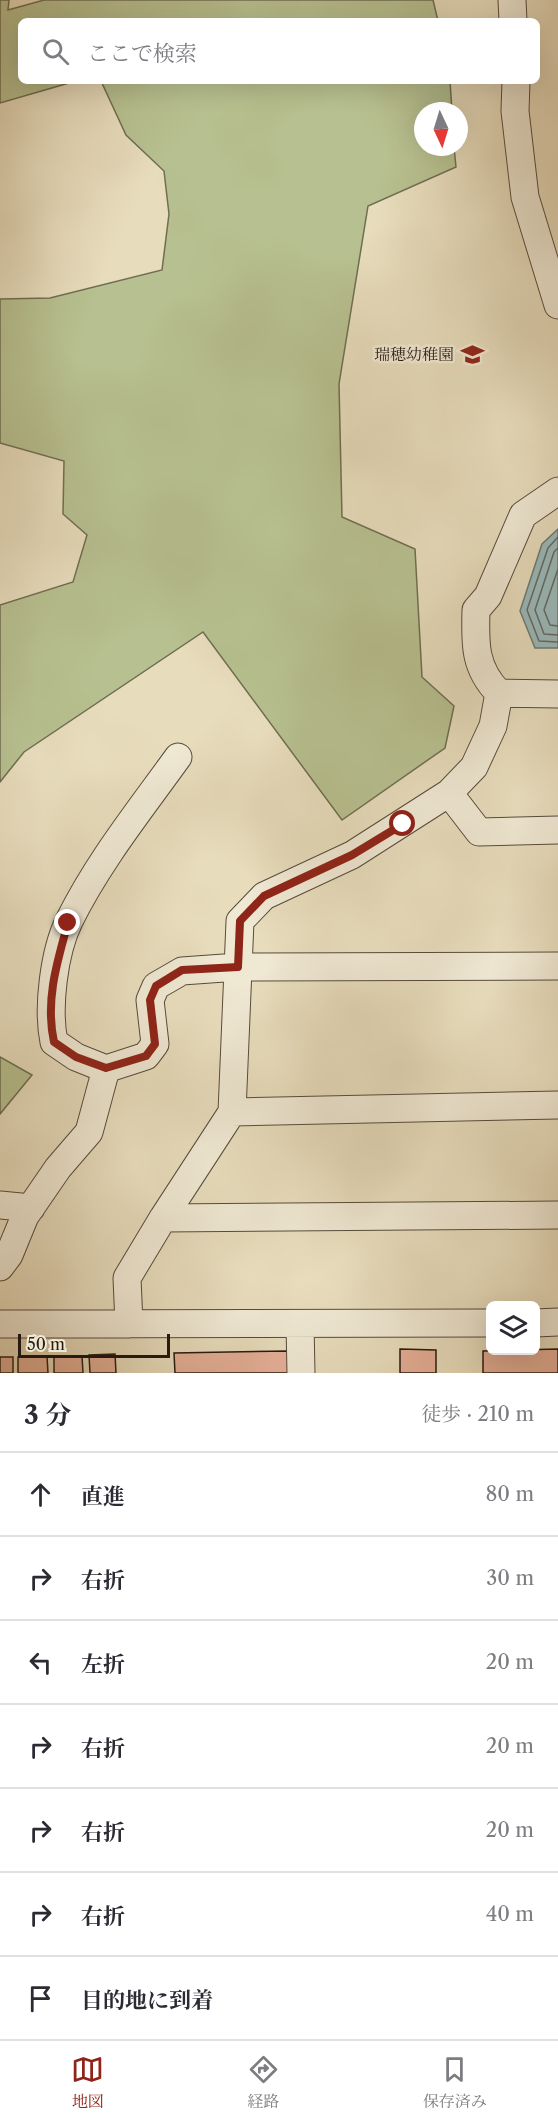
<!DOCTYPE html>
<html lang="ja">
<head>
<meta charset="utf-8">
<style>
  :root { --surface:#fff; --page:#f2f2f3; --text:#2b2b33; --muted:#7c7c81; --line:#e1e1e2; --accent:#8f2418 }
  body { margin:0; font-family:"Libre Caslon Text","Noto Serif JP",serif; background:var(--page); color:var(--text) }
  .controls { position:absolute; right:18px; bottom:18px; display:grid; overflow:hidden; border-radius:9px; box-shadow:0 6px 24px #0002 }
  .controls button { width:54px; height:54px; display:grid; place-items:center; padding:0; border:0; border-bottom:2px solid var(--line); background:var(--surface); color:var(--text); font:30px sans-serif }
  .compass { position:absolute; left:414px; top:102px; width:54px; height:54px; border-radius:50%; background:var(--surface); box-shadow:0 6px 24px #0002; rotate:176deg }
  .scale { position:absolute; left:18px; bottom:15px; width:152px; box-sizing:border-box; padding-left:6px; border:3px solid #271b12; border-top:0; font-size:16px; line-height:21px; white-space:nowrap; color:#271b12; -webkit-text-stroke:4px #efe8d3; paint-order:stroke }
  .stop { position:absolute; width:18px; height:18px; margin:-14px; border:4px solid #8f2418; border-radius:50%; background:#fff }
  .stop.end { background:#8f2418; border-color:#fff; box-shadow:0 2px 6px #0008 }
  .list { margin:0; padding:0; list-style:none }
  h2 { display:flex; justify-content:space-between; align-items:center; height:78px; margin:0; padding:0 24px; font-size:26px }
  h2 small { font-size:20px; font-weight:400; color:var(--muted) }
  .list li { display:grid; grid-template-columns:39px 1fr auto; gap:18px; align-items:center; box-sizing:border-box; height:84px; padding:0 24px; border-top:2px solid var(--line) }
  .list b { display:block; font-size:22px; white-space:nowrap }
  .list em { font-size:20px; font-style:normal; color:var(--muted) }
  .icon { flex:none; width:33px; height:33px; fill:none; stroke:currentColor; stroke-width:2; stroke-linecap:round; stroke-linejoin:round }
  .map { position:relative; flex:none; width:558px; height:1373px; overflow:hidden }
  .search { position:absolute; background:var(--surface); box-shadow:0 6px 24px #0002; left:18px; right:18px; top:18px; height:66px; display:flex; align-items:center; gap:15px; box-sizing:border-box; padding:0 21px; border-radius:9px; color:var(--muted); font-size:22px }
  .sheet { height:666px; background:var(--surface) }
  nav { display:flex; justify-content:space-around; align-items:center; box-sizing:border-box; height:84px; border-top:2px solid var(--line); background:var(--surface); font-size:16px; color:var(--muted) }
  nav a { display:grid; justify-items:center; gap:3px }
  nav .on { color:var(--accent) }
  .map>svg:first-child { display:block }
  .green { fill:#b7c090; stroke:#6f6e51; stroke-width:1.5 }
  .water { fill:#9ab9ba; stroke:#6c7a77; stroke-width:1.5 }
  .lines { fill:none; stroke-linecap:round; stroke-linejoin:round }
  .shore { stroke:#606a66; stroke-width:1.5 }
  .building { fill:#e4af97; stroke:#271b12; stroke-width:1.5 }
  .minor-casing { stroke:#574b3c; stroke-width:29 }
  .minor { stroke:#efe8d3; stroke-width:27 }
  .route { stroke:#8f2418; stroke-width:8 }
  .labels { text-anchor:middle; stroke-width:5; stroke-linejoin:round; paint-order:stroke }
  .poi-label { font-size:16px; fill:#271b12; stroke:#efe8d3; text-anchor:end }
</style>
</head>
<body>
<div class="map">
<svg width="558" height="1373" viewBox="0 0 558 1373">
  <rect width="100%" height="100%" fill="#e7dcbc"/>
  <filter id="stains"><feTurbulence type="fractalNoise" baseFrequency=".00333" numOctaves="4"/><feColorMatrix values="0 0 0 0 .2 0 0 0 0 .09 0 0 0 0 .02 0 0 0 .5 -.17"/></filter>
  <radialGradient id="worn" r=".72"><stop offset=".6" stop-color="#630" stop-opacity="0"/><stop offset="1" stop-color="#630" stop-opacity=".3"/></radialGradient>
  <path class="green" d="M0,0H9L8,10L44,0H433L438,21H21V81H76L0,103Z
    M101,81H450L452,111H423V147H454L456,167L368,206L339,384L342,517L415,549L422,677L454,706L445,748L342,820L203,632L24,752L0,782V605L73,582L87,535L63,514L64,461L0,443V299L50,298L162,270L169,214L164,171L126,135Z
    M0,1057L32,1075L0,1114Z"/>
  <path class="water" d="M558,529V648H535L520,611L542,544Z"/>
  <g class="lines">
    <path class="shore" d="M558,537L548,548L527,610L539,641L558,642
      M558,548L554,552L535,610L544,634L558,635
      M558,569L544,610L550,625L558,626"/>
  </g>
  <path class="building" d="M400,1349L436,1350V1373H400Z
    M558,1349V1373H483V1351Z
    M288,1351L289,1373H175L174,1353Z
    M115,1354L116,1373H90L89,1355Z
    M47,1356L48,1373H18V1357Z
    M82,1356L83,1373H54V1357Z
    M0,1357H13V1373H0Z"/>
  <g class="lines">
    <defs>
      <path id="minor" d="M512,0L513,21
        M516,81L515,111L525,197L558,305
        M558,491L523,515L488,596L476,610C475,643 474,668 499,693L558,694
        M178,757C140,810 98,862 69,921C54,952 47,1008 54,1042L76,1057L106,1069L146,1056L155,1044L150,1000L156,986L182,971L238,967L558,966
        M449,793L479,832L558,830
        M232,1112L558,1105
        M0,1205L31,1208
        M163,1218L558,1215
        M0,1267L9,1255L25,1216L58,1168L89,1132L106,1069
        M536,1323L558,1322
        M0,1324L490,1323
        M129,1324L127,1278L163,1218L232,1112L240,921L264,896L352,855L449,793L474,767L493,726L499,693
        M300,1324L301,1373"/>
    </defs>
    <use href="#minor" class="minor-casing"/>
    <use href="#minor" class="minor"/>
  </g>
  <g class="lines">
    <path class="route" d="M68,923C57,962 45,1001 54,1042L76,1057L106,1068L146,1056L155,1044L150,1000L156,986L182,970L238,967L240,921L264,896L352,855L403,824"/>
  </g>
  <defs>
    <symbol id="school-bare" viewBox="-9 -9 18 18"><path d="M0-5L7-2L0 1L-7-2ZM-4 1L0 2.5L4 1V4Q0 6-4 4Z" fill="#8f2418" stroke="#efe8d3" stroke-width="2.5" paint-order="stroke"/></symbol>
  </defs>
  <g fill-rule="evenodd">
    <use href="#school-bare" x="456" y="338" width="33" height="33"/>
  </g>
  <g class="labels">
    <g class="poi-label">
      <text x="454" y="360">瑞穂幼稚園</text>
    </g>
  </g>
  <rect width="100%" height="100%" filter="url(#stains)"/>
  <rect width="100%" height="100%" fill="url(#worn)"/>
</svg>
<div class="controls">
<button><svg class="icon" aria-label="layers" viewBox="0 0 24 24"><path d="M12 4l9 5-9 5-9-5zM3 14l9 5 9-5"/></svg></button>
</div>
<svg class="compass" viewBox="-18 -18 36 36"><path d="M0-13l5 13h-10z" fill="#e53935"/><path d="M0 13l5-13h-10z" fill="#7c7c81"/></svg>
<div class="scale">50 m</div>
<div class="stop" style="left:403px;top:824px"></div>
<div class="stop end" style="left:68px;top:923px"></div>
<div class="search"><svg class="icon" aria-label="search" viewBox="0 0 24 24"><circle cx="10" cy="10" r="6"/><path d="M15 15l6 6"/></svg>ここで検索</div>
</div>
<section class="sheet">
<h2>3 分<small>徒歩 · 210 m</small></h2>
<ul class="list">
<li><svg class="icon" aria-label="ahead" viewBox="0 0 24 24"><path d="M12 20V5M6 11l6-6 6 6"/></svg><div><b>直進</b></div><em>80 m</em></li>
<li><svg class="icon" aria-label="right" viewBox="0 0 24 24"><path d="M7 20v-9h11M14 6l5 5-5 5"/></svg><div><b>右折</b></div><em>30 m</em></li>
<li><svg class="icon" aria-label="left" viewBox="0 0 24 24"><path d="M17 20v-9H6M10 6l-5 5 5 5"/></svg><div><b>左折</b></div><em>20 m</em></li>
<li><svg class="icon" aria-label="right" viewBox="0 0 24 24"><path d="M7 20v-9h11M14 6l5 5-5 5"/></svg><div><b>右折</b></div><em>20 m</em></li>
<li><svg class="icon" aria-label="right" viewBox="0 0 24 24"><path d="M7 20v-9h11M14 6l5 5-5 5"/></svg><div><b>右折</b></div><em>20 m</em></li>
<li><svg class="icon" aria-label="right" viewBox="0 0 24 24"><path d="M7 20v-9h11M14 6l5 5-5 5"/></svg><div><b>右折</b></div><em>40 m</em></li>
<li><svg class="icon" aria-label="arrive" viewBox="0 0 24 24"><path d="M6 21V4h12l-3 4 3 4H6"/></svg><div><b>目的地に到着</b></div></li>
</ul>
</section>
<nav>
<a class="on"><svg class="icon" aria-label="map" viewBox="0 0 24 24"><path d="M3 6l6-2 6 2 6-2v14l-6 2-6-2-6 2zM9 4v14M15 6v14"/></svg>地図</a>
<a><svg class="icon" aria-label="directions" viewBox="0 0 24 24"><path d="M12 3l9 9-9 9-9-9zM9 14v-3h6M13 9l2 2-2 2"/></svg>経路</a>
<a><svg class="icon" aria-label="saved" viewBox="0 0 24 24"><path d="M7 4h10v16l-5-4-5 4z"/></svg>保存済み</a>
</nav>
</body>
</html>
